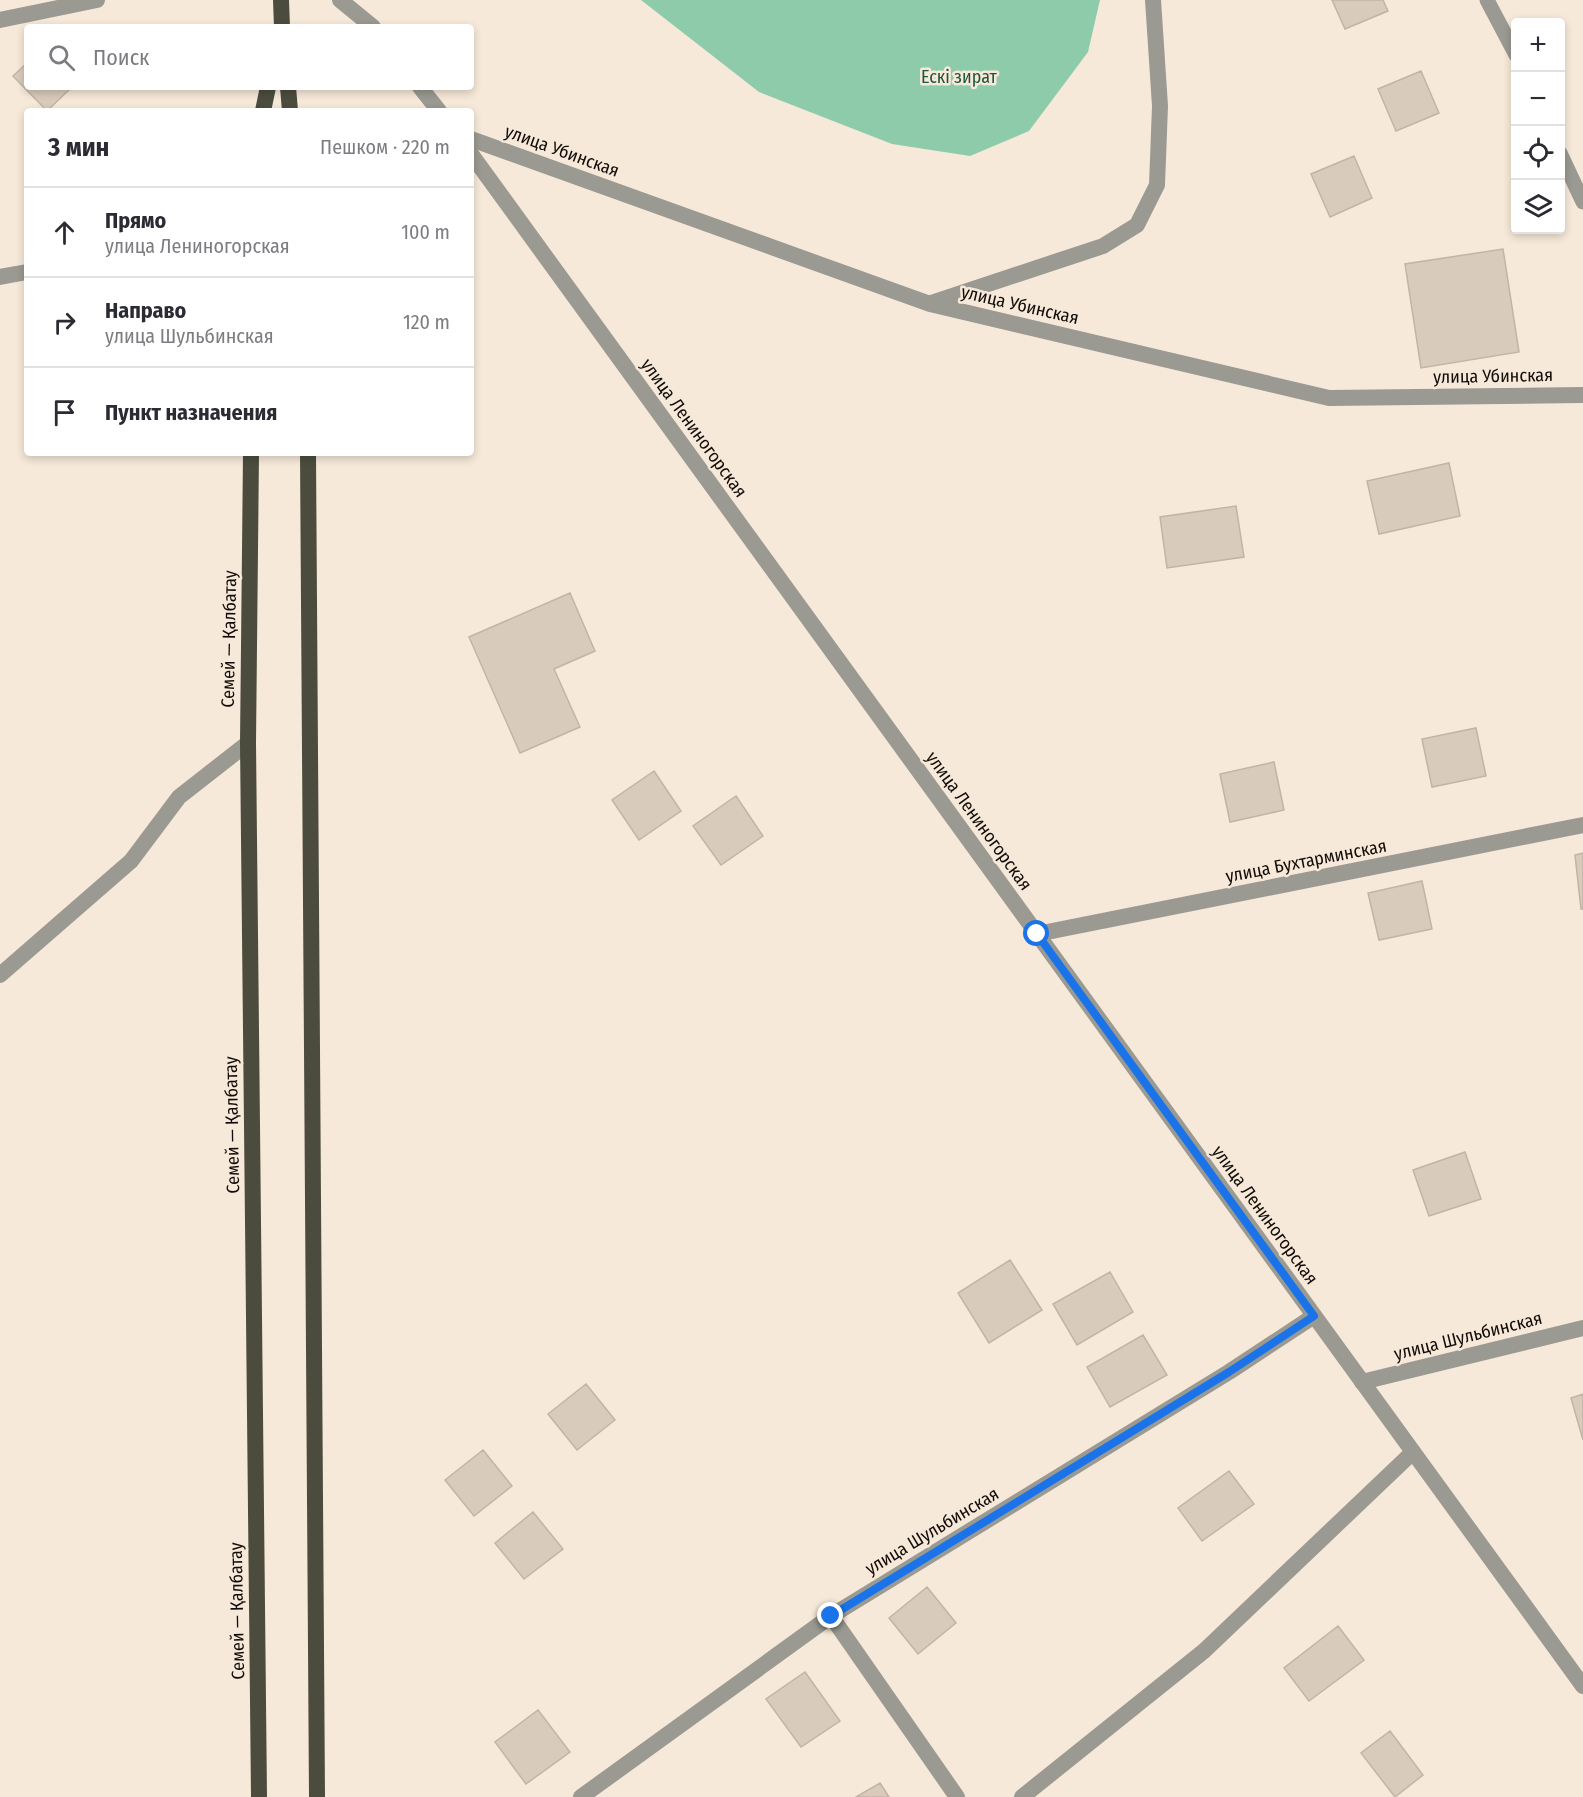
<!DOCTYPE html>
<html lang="ru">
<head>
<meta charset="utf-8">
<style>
  :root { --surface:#fff; --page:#f2f2f3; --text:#2b2b33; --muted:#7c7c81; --line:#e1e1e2 }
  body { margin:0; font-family:"Fira Sans Condensed",sans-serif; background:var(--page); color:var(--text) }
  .controls { position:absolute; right:18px; top:18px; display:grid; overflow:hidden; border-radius:6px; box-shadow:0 3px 9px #0003 }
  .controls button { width:54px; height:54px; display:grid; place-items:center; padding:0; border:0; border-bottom:2px solid var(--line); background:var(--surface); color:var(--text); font:30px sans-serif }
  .stop { position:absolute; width:18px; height:18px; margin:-14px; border:4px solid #1a73e8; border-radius:50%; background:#fff }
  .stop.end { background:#1a73e8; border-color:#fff; box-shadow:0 2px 6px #0008 }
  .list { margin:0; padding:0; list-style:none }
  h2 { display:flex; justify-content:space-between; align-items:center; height:78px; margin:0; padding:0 24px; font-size:26px }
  h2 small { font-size:20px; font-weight:400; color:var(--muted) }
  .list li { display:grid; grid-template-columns:39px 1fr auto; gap:18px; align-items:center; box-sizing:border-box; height:90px; padding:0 24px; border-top:2px solid var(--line) }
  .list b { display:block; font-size:22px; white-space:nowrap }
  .list p { margin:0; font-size:20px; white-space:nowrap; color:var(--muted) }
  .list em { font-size:20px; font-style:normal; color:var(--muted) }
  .icon { flex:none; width:33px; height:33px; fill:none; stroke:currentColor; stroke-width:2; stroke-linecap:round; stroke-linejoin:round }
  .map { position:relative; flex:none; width:1583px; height:1797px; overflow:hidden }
  .search { position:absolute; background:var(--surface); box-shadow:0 3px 9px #0003; left:24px; top:24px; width:450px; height:66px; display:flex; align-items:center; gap:15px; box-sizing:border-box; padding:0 21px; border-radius:6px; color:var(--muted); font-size:22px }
  .panel { position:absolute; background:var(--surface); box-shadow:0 3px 9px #0003; left:24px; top:108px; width:450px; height:348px; border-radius:6px }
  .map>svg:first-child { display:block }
  .green { fill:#8ecbaa }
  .building { fill:#d9cbbc; stroke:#c2b4a5; stroke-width:1.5 }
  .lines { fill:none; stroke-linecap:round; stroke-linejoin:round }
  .service { stroke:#9a9a92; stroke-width:15 }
  .minor { stroke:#9a9a92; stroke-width:16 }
  .tertiary { stroke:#9a9a92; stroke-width:16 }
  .trunk { stroke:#4c4c3e; stroke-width:16 }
  .route { stroke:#1a73e8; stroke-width:8 }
  .labels { text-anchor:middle; stroke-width:5; stroke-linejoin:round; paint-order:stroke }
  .park-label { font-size:18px; fill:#1d563c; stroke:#f7e9d9 }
  .street-label { font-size:18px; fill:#110c07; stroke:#f7e9d9 }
</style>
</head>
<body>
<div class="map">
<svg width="1583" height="1797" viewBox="0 0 1583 1797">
  <rect width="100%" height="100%" fill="#f7e9d9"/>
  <path class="green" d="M641,0H1100L1088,52L1029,131L970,156L892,144L759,92Z"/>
  <path class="building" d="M1332,0H1383L1388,11L1345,29Z
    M27,63V87H72L47,111L13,76Z
    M1421,71L1439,113L1396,131L1378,89Z
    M1354,156L1372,198L1330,217L1311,174Z
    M1503,249L1519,352L1421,368L1405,264Z
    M1449,463L1460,516L1379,534L1367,481Z
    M1236,506L1244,557L1167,568L1160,517Z
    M570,593L595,651L554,669L580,727L520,753L469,637Z
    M1476,728L1486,776L1432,787L1422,739Z
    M1274,762L1284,810L1230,822L1220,774Z
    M654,771L681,811L639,840L612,800Z
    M736,796L763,836L721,865L693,826Z
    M1583,853V909H1581L1575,855Z
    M1422,881L1432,929L1379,940L1368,893Z
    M1465,1152L1481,1199L1429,1216L1413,1170Z
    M1010,1260L1042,1310L989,1343L958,1293Z
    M1110,1272L1133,1312L1077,1345L1053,1304Z
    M1143,1335L1167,1375L1110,1407L1087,1367Z
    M586,1384L615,1420L577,1450L548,1414Z
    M1583,1394V1440L1571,1398Z
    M483,1450L512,1486L474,1516L445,1480Z
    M1229,1471L1254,1504L1202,1541L1178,1508Z
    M533,1512L563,1549L524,1579L495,1543Z
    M927,1587L956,1623L918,1654L889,1618Z
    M1338,1626L1364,1660L1309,1701L1284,1668Z
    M805,1672L840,1721L801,1747L766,1699Z
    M538,1710L570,1752L526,1784L495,1742Z
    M1390,1731L1423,1775L1395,1797L1361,1753Z
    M880,1783L889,1797H856Z"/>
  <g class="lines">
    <path class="service" d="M1487,0L1516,55
      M1560,153L1583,202"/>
    <path class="minor" d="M0,20L97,0
      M471,139L930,304L1329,398L1583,395
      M0,277L27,272
      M931,303L1103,246L1137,225L1157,185L1160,106L1153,0
      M1037,934L1583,825
      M0,975L131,861L179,797L248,743
      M1362,1382L1583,1328
      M831,1616L957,1797
      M581,1797L831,1616L1229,1372L1314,1316
      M1022,1797L1204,1651L1413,1452"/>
    <path class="tertiary" d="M340,0L373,27
      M420,87L439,111
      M471,154L1583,1686"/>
    <path class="trunk" d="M281,0L282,27
      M288,87L290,111
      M263,111L268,87
      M251,453L248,743L259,1797
      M308,453L317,1797"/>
  </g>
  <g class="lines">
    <path class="route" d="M831,1616L1229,1372L1314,1316L1037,934"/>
  </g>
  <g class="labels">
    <g class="park-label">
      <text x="959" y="83">Ескі зират</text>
    </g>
    <g class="street-label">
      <text transform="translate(562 151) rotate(20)" y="6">улица Убинская</text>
      <text transform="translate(1020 305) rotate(13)" y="6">улица Убинская</text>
      <text transform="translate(1493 376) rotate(-1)" y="6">улица Убинская</text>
      <text transform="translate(694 428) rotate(54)" y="6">улица Лениногорская</text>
      <text transform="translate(229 639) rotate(-89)" y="6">Семей — Қалбатау</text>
      <text transform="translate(979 821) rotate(54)" y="6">улица Лениногорская</text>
      <text transform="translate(1306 861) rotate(-11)" y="6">улица Бухтарминская</text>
      <text transform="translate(232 1125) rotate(-91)" y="6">Семей — Қалбатау</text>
      <text transform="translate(1265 1215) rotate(54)" y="6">улица Лениногорская</text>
      <text transform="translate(1468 1336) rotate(-14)" y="6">улица Шульбинская</text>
      <text transform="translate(932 1531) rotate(-31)" y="6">улица Шульбинская</text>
      <text transform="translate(237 1611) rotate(-91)" y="6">Семей — Қалбатау</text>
    </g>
  </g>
</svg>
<div class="controls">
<button>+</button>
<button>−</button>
<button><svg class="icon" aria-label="locate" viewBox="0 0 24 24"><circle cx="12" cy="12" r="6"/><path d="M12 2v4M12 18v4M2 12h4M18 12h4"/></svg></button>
<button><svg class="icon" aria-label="layers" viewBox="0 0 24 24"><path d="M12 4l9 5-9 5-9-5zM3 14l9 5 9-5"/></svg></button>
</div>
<div class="stop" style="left:1037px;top:934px"></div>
<div class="stop end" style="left:831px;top:1616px"></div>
<div class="search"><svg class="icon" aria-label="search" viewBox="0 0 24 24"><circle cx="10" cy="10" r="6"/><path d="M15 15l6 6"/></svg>Поиск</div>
<section class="panel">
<h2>3 мин<small>Пешком · 220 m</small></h2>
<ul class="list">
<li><svg class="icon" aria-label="ahead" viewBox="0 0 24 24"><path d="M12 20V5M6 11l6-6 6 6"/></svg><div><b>Прямо</b><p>улица Лениногорская</p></div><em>100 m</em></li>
<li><svg class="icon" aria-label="right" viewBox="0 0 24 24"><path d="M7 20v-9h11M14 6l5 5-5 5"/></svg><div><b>Направо</b><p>улица Шульбинская</p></div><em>120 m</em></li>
<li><svg class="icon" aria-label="arrive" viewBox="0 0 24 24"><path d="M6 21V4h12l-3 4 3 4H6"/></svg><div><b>Пункт назначения</b></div></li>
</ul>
</section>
</div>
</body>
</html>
